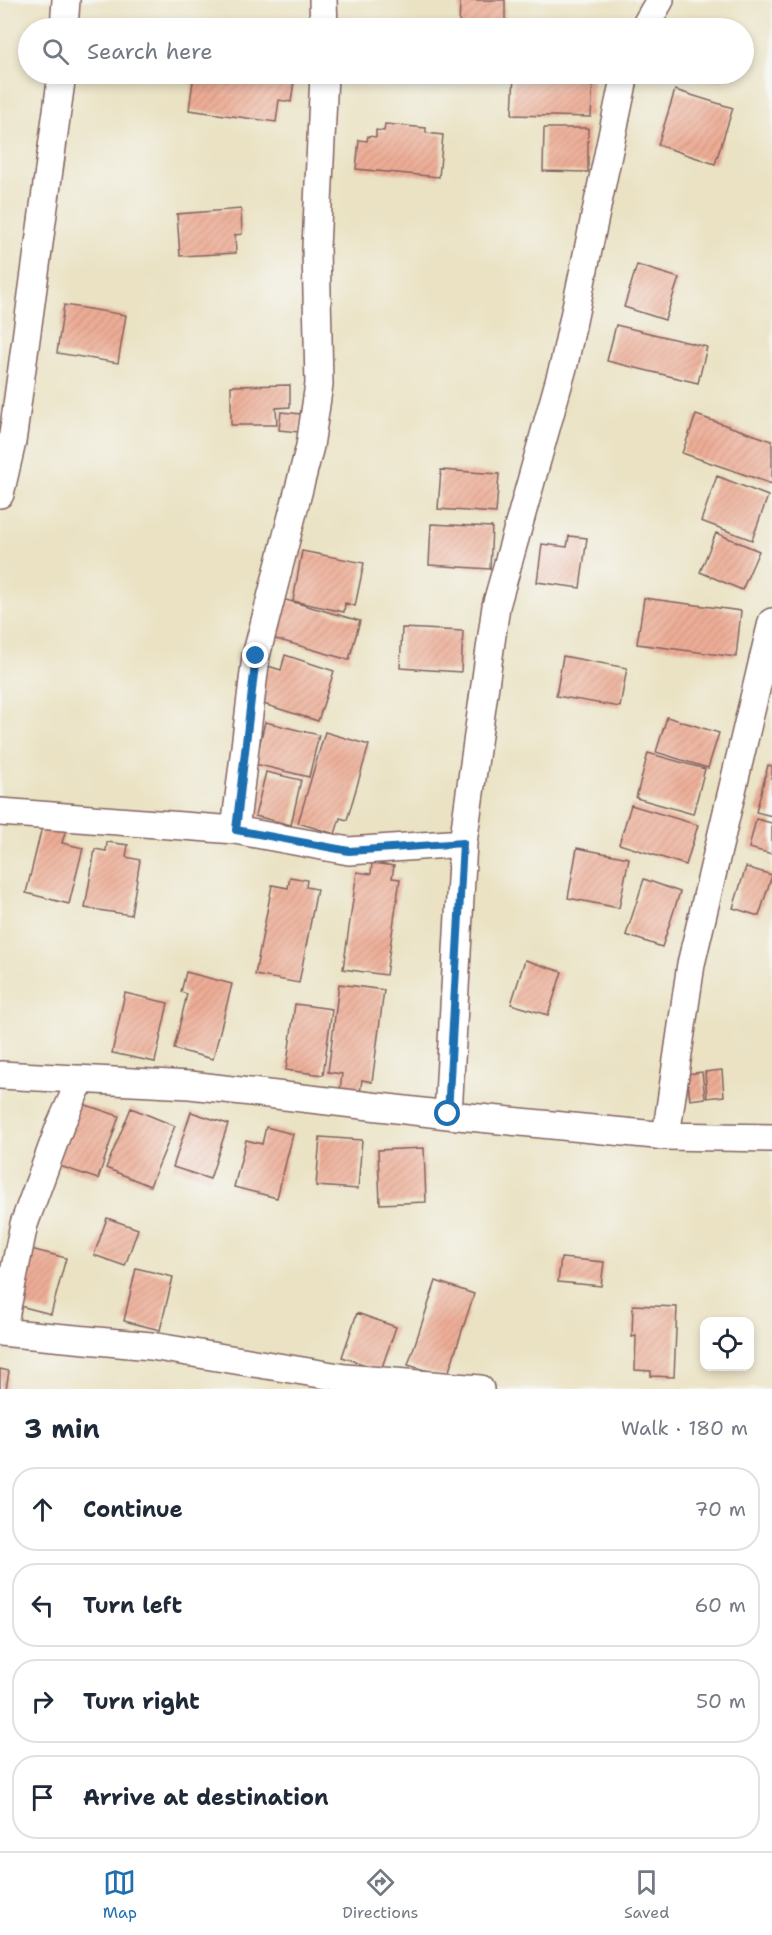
<!DOCTYPE html>
<html lang="en">
<head>
<meta charset="utf-8">
<style>
  :root { --surface:#fff; --page:#f2f2f3; --text:#1f2937; --muted:#747a83; --line:#e0e1e3; --accent:#1f6fb2 }
  body { margin:0; font-family:"Shantell Sans",sans-serif; background:var(--page); color:var(--text) }
  .controls { position:absolute; right:18px; bottom:18px; display:grid; overflow:hidden; border-radius:12px; box-shadow:0 3px 9px #0003 }
  .controls button { width:54px; height:54px; display:grid; place-items:center; padding:0; border:0; border-bottom:2px solid var(--line); background:var(--surface); color:var(--text); font:30px sans-serif }
  .stop { position:absolute; width:18px; height:18px; margin:-14px; border:4px solid #1f6fb2; border-radius:50%; background:#fff }
  .stop.end { background:#1f6fb2; border-color:#fff; box-shadow:0 2px 6px #0008 }
  .list { margin:0; padding:0; list-style:none }
  h2 { display:flex; justify-content:space-between; align-items:center; height:78px; margin:0; padding:0 24px; font-size:26px }
  h2 small { font-size:20px; font-weight:400; color:var(--muted) }
  .list li { display:grid; grid-template-columns:39px 1fr auto; gap:18px; align-items:center; box-sizing:border-box; height:84px; margin:0 12px 12px; padding:0 12px; border:2px solid var(--line); border-radius:24px }
  .list b { display:block; font-size:22px; white-space:nowrap }
  .list em { font-size:20px; font-style:normal; color:var(--muted) }
  .icon { flex:none; width:33px; height:33px; fill:none; stroke:currentColor; stroke-width:2; stroke-linecap:round; stroke-linejoin:round }
  .map { position:relative; flex:none; width:772px; height:1389px; overflow:hidden }
  .search { position:absolute; background:var(--surface); box-shadow:0 3px 9px #0003; left:18px; right:18px; top:18px; height:66px; display:flex; align-items:center; gap:15px; box-sizing:border-box; padding:0 21px; border-radius:33px; color:var(--muted); font-size:22px }
  .sheet { height:462px; background:var(--surface) }
  nav { display:flex; justify-content:space-around; align-items:center; box-sizing:border-box; height:84px; border-top:2px solid var(--line); background:var(--surface); font-size:16px; color:var(--muted) }
  nav a { display:grid; justify-items:center; gap:3px }
  nav .on { color:var(--accent) }
  .map>svg:first-child { display:block }
  .building { fill:url(#building-hatch) }
  .lines { fill:none; stroke-linecap:round; stroke-linejoin:round }
  .minor-casing { stroke:#826360; stroke-width:30 }
  .minor { stroke:#fff; stroke-width:27 }
  .route { stroke:#1f6fb2; stroke-width:8 }
</style>
</head>
<body>
<div class="map">
<svg width="772" height="1389" viewBox="0 0 772 1389">
  <defs>
    <pattern id="building-hatch" width="6" height="6" patternUnits="userSpaceOnUse" patternTransform="scale(1.5)"><rect width="6" height="6" fill="#edad96"/><path d="M-1 1l2-2M0 6l6-6M5 7l2-2" fill="none" stroke="#cd9481"/></pattern>
  </defs>
  <rect width="100%" height="100%" fill="#f6f6f2"/>
  <filter id="ink" filterUnits="userSpaceOnUse"><feTurbulence type="fractalNoise" baseFrequency=".0167" numOctaves="2"/><feDisplacementMap in="SourceGraphic" scale="12" xChannelSelector="R" yChannelSelector="G"/><feConvolveMatrix kernelMatrix="1 2 1 2 8 2 1 2 1" color-interpolation-filters="sRGB"/></filter>
  <filter id="wash" filterUnits="userSpaceOnUse"><feTurbulence type="fractalNoise" baseFrequency=".008" numOctaves="4" result="noise"/><feDisplacementMap in="SourceGraphic" scale="24" xChannelSelector="R" yChannelSelector="G"/><feGaussianBlur stdDeviation="1.35" result="paint"/><feColorMatrix in="noise" values="0 0 0 0 0 0 0 0 0 0 0 0 0 0 0 0 0 1.4 0 .05"/><feComposite in="paint" operator="in"/></filter>
  <g filter="url(#wash)">
    <rect width="100%" height="100%" fill="#eae2c3"/>
    <g id="blocks">
      <path class="building" d="M460,0H505V28H459Z
        M155,74H186L185,78L155,75Z
        M194,74H245L294,81L291,102L279,100L276,122L189,110Z
        M514,74L593,77L591,117L512,115Z
        M657,74H724L723,80L657,76Z
        M675,90L733,108L715,164L658,145Z
        M385,124L426,128V133L443,135L439,177L356,169L359,140L367,141L368,136L376,137V130L384,131Z
        M544,128H588V172L543,171Z
        M241,209L242,234L235,235L236,253L180,256L177,214Z
        M637,265L679,278L665,320L624,307Z
        M64,305L126,315L118,363L57,353Z
        M616,325L707,347L698,383L607,361Z
        M290,385V407L276,408L277,425H231V386Z
        M281,412L301,414L299,432L279,430Z
        M696,415L772,441V484L682,453Z
        M441,470L499,474L496,513L438,509Z
        M717,476L768,496L752,540L701,521Z
        M431,524L492,527L490,569L429,565Z
        M716,533L759,551L742,590L700,572Z
        M569,536L587,538L580,588L537,582L542,544L567,547Z
        M302,551L364,563L355,606L345,603L344,612L293,601Z
        M279,598L360,621L349,660L269,637Z
        M644,598L741,611L736,657L637,644Z
        M402,628L463,631L461,672L400,668Z
        M285,655L334,671L318,721L257,702L268,666L281,670Z
        M563,656L627,668L620,707L556,696Z
        M667,717L719,733L708,768L656,752Z
        M265,722L319,735L309,777L255,764Z
        M325,732L369,745L347,820L340,818L335,834L298,823Z
        M648,753L705,769L693,814L636,798Z
        M768,765L772,766V816L756,812Z
        M266,772L301,780L291,825L255,816Z
        M631,805L698,825L686,865L619,844Z
        M756,819L772,823V854L749,848Z
        M43,823L66,829L62,843L83,848L69,904L26,893Z
        M107,842L128,845L126,857L140,860L131,915L85,908L95,849L106,851Z
        M577,848L629,858L619,908L568,898Z
        M372,863L394,866L392,878L400,879L386,975L343,969L357,872L371,874Z
        M746,867L772,875L759,916L733,908Z
        M290,877L307,880L306,887L317,889L299,983L255,975L272,885L288,888Z
        M644,879L680,892L662,947L626,935Z
        M525,960L562,972L548,1015L511,1004Z
        M186,972L232,984L213,1059L174,1049L187,994L181,992Z
        M339,984L384,990L372,1082L362,1080L360,1093L340,1090L342,1074L328,1072Z
        M125,993L168,1003L155,1062L112,1053Z
        M295,1004L332,1009L323,1075L286,1070Z
        M722,1070L724,1096L707,1098L705,1072Z
        M702,1072L705,1098L690,1100L687,1074Z
        M77,1102L119,1116L98,1179L57,1165Z
        M131,1108L175,1126L150,1186L106,1168Z
        M191,1112L228,1124L210,1179L173,1167Z
        M266,1127L293,1134L277,1198L234,1187L246,1140L262,1144Z
        M320,1137L362,1140L358,1189L316,1186Z
        M424,1148L426,1202L380,1204L378,1150Z
        M107,1218L138,1229L125,1266L94,1255Z
        M27,1248L66,1258L51,1314L12,1304Z
        M561,1258L604,1262L601,1286L558,1282Z
        M136,1268L173,1277L160,1330L124,1321Z
        M436,1281L474,1294L447,1377L408,1365Z
        M633,1305L677,1307L674,1377L651,1376V1371L635,1370L636,1336L632,1337Z
        M357,1313L396,1327L381,1370L342,1357Z
        M0,1369L9,1371L6,1389H0Z"/>
    </g>
  </g>
  <g filter="url(#ink)">
    <use href="#blocks" fill-opacity="0" stroke="#826360" stroke-width="1.5"/>
    <g class="lines">
      <defs>
        <path id="minor" d="M323,0L324,28
          M64,28L66,0
          M644,28L660,0
          M0,494L12,442L62,74
          M0,812L235,830L349,851L463,843
          M235,830L256,656L310,446L319,384L316,248L324,74
          M0,1075L190,1085L448,1115L666,1136L772,1138
          M448,1115L463,843L496,606L564,364L625,74
          M666,1136L691,964L772,622
          M0,1332L151,1346L345,1378L480,1389
          M2,1332L24,1224L60,1126L81,1079"/>
      </defs>
      <use href="#minor" class="minor-casing"/>
      <use href="#minor" class="minor"/>
    </g>
  </g>
  <g class="lines" filter="url(#ink)">
    <path class="route" d="M256,656L236,830L349,851L463,843L448,1114"/>
  </g>
</svg>
<div class="controls">
<button><svg class="icon" aria-label="locate" viewBox="0 0 24 24"><circle cx="12" cy="12" r="6"/><path d="M12 2v4M12 18v4M2 12h4M18 12h4"/></svg></button>
</div>
<div class="stop" style="left:448px;top:1114px"></div>
<div class="stop end" style="left:256px;top:656px"></div>
<div class="search"><svg class="icon" aria-label="search" viewBox="0 0 24 24"><circle cx="10" cy="10" r="6"/><path d="M15 15l6 6"/></svg>Search here</div>
</div>
<section class="sheet">
<h2>3 min<small>Walk · 180 m</small></h2>
<ul class="list">
<li><svg class="icon" aria-label="ahead" viewBox="0 0 24 24"><path d="M12 20V5M6 11l6-6 6 6"/></svg><div><b>Continue</b></div><em>70 m</em></li>
<li><svg class="icon" aria-label="left" viewBox="0 0 24 24"><path d="M17 20v-9H6M10 6l-5 5 5 5"/></svg><div><b>Turn left</b></div><em>60 m</em></li>
<li><svg class="icon" aria-label="right" viewBox="0 0 24 24"><path d="M7 20v-9h11M14 6l5 5-5 5"/></svg><div><b>Turn right</b></div><em>50 m</em></li>
<li><svg class="icon" aria-label="arrive" viewBox="0 0 24 24"><path d="M6 21V4h12l-3 4 3 4H6"/></svg><div><b>Arrive at destination</b></div></li>
</ul>
</section>
<nav>
<a class="on"><svg class="icon" aria-label="map" viewBox="0 0 24 24"><path d="M3 6l6-2 6 2 6-2v14l-6 2-6-2-6 2zM9 4v14M15 6v14"/></svg>Map</a>
<a><svg class="icon" aria-label="directions" viewBox="0 0 24 24"><path d="M12 3l9 9-9 9-9-9zM9 14v-3h6M13 9l2 2-2 2"/></svg>Directions</a>
<a><svg class="icon" aria-label="saved" viewBox="0 0 24 24"><path d="M7 4h10v16l-5-4-5 4z"/></svg>Saved</a>
</nav>
</body>
</html>
